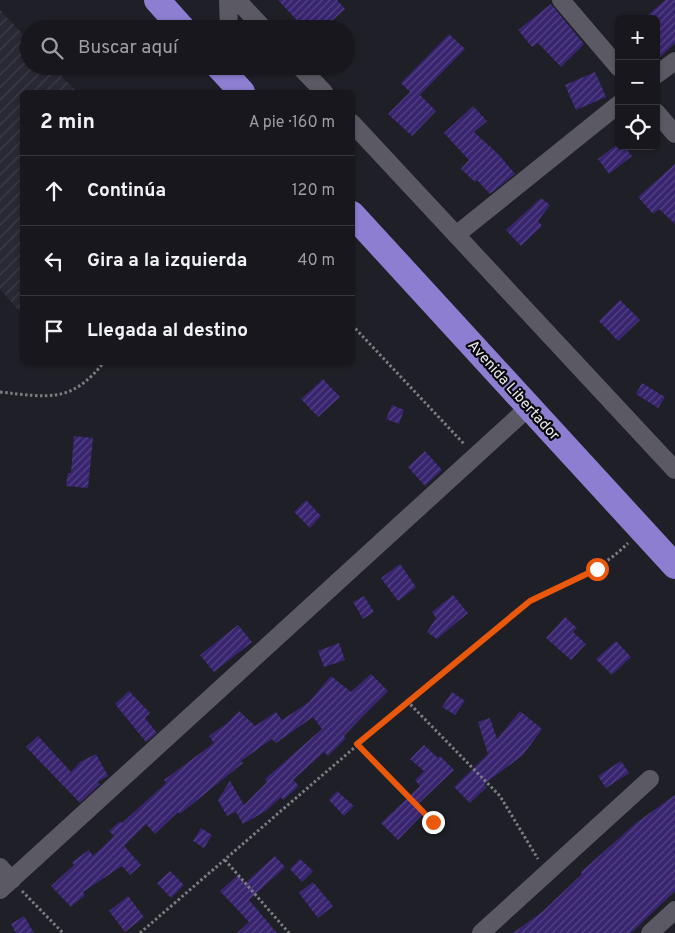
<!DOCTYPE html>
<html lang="es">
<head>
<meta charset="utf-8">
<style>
  :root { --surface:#17171d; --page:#24242a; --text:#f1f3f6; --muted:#9e9fa4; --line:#36363b }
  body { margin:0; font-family:Overpass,sans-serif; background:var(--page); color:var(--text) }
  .controls { position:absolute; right:15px; top:15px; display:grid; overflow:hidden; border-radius:8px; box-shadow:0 1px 4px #0004 }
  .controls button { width:45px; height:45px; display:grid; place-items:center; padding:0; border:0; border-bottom:1px solid var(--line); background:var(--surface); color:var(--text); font:25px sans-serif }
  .stop { position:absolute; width:15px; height:15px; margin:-11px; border:4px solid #ea580c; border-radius:50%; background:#fff }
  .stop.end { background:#ea580c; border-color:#fff; box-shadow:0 1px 5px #0008 }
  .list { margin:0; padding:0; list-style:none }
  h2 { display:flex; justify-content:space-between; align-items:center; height:65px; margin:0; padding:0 20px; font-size:21px }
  h2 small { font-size:16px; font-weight:400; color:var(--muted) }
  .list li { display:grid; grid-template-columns:32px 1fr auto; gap:15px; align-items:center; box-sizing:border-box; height:70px; padding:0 20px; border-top:1px solid var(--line) }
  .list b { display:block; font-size:19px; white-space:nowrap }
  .list em { font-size:16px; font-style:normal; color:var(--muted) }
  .icon { flex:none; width:28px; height:28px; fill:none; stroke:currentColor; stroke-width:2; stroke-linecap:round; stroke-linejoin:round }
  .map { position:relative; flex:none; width:675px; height:933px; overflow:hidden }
  .search { position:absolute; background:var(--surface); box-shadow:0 1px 4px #0004; left:20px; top:20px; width:335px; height:55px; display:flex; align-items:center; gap:12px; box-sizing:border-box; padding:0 18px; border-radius:28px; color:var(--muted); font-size:19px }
  .panel { position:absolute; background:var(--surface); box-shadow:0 1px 4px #0004; left:20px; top:90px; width:335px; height:275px; border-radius:8px }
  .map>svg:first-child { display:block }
  .industrial { fill:url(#industrial-furrows) }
  .building { fill:url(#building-hatch) }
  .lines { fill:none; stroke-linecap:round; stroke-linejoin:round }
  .path { stroke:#7c7c83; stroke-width:3; stroke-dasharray:2.5 2.5; stroke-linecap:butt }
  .minor { stroke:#5b5a64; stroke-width:18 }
  .highway { stroke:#8d7ed1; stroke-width:26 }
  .route { stroke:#ea580c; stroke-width:6 }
  .labels { text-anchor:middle; stroke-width:4.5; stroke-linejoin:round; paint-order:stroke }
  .street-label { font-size:15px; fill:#eae9ef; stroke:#09090c }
</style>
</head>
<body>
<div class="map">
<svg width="675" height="933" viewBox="0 0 675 933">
  <defs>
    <pattern id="industrial-furrows" width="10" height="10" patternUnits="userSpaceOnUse" patternTransform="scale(1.25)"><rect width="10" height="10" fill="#292835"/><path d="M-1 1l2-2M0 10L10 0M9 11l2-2" fill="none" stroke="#3e3d49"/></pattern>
    <pattern id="building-hatch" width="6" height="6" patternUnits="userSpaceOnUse" patternTransform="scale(1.25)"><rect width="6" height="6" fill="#38246f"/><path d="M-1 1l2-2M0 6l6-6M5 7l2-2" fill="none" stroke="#554484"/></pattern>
  </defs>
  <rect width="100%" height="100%" fill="#1f1f27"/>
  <path class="industrial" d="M0,10L29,41V66H52L77,92H22V314L0,289Z"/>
  <path class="building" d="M278,0H337L345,9L323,29H305Z
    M665,0H675V43L656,61V19H652L648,15Z
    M551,4L584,44L561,67L538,43L532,47L518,30Z
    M449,34L465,49L420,95L436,111L412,136L388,114L410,92L401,83Z
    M595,72L606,97L576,110L565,85Z
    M473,106L487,121L474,132L499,155L515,174L490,194L477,180L475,182L461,169L469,160L444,133Z
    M619,143V146H624L632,156L609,174L598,159Z
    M675,164V224L659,209L653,214L638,197Z
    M541,198L550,205L538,221L542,226L521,246L506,230Z
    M620,300L640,320L618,341L599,321Z
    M323,379L340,397L318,417L301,399Z
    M642,383L665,397L658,408L636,394Z
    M392,405L404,410L399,424L386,419Z
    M74,436L93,438L88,488L66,486L68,473H71Z
    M425,451L442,470L425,486L408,467Z
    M306,500L321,516L310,528L294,512Z
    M400,564L416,587L398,601L381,578Z
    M453,595L468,613L437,639L427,632L436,618L432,612Z
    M364,596L374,612L363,619L353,602Z
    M565,617L577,628L573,632L586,644L571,660L546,638Z
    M238,625L252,642L214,672L200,655Z
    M616,641L631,657L612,675L596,659Z
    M339,643L345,660L324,667L318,651Z
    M371,674L388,691L361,718L344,736L346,738L328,756L324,752L293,780L299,786L283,800L281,797L266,811L243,824L236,812L239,810L227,816L218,800L230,781L244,805L267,782L265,779L322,729L313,717L276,743L272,739L241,761L243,763L180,814L178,812L155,834L146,824L124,846L141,865L130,875L122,866L83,892L85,895L71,907L51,886L74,865L72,862L89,850L93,856L114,836L109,831L120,821L122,823L166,783L164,780L214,743L209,736L226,724L239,711L255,726L276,712L282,720L309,702L331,676L351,692Z
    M129,691L150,713L145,718L157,733L146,742L115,704Z
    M452,692L465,701L455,715L442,707Z
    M520,711L542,729L523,755L484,784L487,787L470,803L454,787L488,754L478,722L490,718L497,739Z
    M38,736L71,772L80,762L96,754L108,776L97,782L100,784L80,803L26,747Z
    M424,745L438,758L440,756L454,770L417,805L424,813L398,840L381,823L420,786L415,780L424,771L410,759Z
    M621,761L629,773L606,788L598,776Z
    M337,791L354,806L344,816L329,800Z
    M675,795V891L631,933H513L542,912L582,874L581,872L636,823Z
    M201,828L212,835L204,848L193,841Z
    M275,856L285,867L249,900L277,933H237L249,922L220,891L238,875L245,883Z
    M300,859L313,871L302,882L290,869Z
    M170,871L184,885L171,898L157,883Z
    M313,882L333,906L318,918L299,893Z
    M128,896L144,917L125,932L109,911Z
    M24,916L34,933H16L11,924Z"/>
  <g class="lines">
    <path class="path" d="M352,325L465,445
      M0,392C48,397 71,404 104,362
      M407,701L500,796L538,859
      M357,744L433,821
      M225,860L289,933
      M22,891L63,933
      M140,933C265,825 389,716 516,612C552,583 594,578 628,543"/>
    <path class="minor" d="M228,0L229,29
      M237,0L264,29
      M561,0L619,68
      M299,66L324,92
      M656,75L675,61
      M656,112L675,134
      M352,123L675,470
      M456,235L619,104
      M0,867L12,880
      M0,890L529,407
      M481,933L650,779
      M650,933L675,910"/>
    <path class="highway" d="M157,0L183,29
      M218,66L242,92
      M352,214L675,566"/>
  </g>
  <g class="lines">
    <path class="route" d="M433,822L357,744L530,601L597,569"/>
  </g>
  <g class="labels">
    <g class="street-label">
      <text transform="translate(514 390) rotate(48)" y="5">Avenida Libertador</text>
    </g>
  </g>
</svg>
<div class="controls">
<button>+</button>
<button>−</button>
<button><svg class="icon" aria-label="locate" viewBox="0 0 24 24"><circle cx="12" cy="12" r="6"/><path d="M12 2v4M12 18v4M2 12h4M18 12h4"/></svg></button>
</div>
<div class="stop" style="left:597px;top:569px"></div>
<div class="stop end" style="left:433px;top:822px"></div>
<div class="search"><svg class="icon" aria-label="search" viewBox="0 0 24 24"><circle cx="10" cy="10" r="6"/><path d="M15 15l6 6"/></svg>Buscar aquí</div>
<section class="panel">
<h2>2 min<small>A pie · 160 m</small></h2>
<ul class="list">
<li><svg class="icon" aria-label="ahead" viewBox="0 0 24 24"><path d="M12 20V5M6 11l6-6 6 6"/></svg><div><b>Continúa</b></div><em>120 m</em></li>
<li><svg class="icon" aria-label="left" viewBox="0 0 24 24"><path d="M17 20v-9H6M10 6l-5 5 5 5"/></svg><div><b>Gira a la izquierda</b></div><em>40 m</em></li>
<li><svg class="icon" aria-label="arrive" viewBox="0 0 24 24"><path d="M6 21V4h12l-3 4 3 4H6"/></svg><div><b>Llegada al destino</b></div></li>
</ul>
</section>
</div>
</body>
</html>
